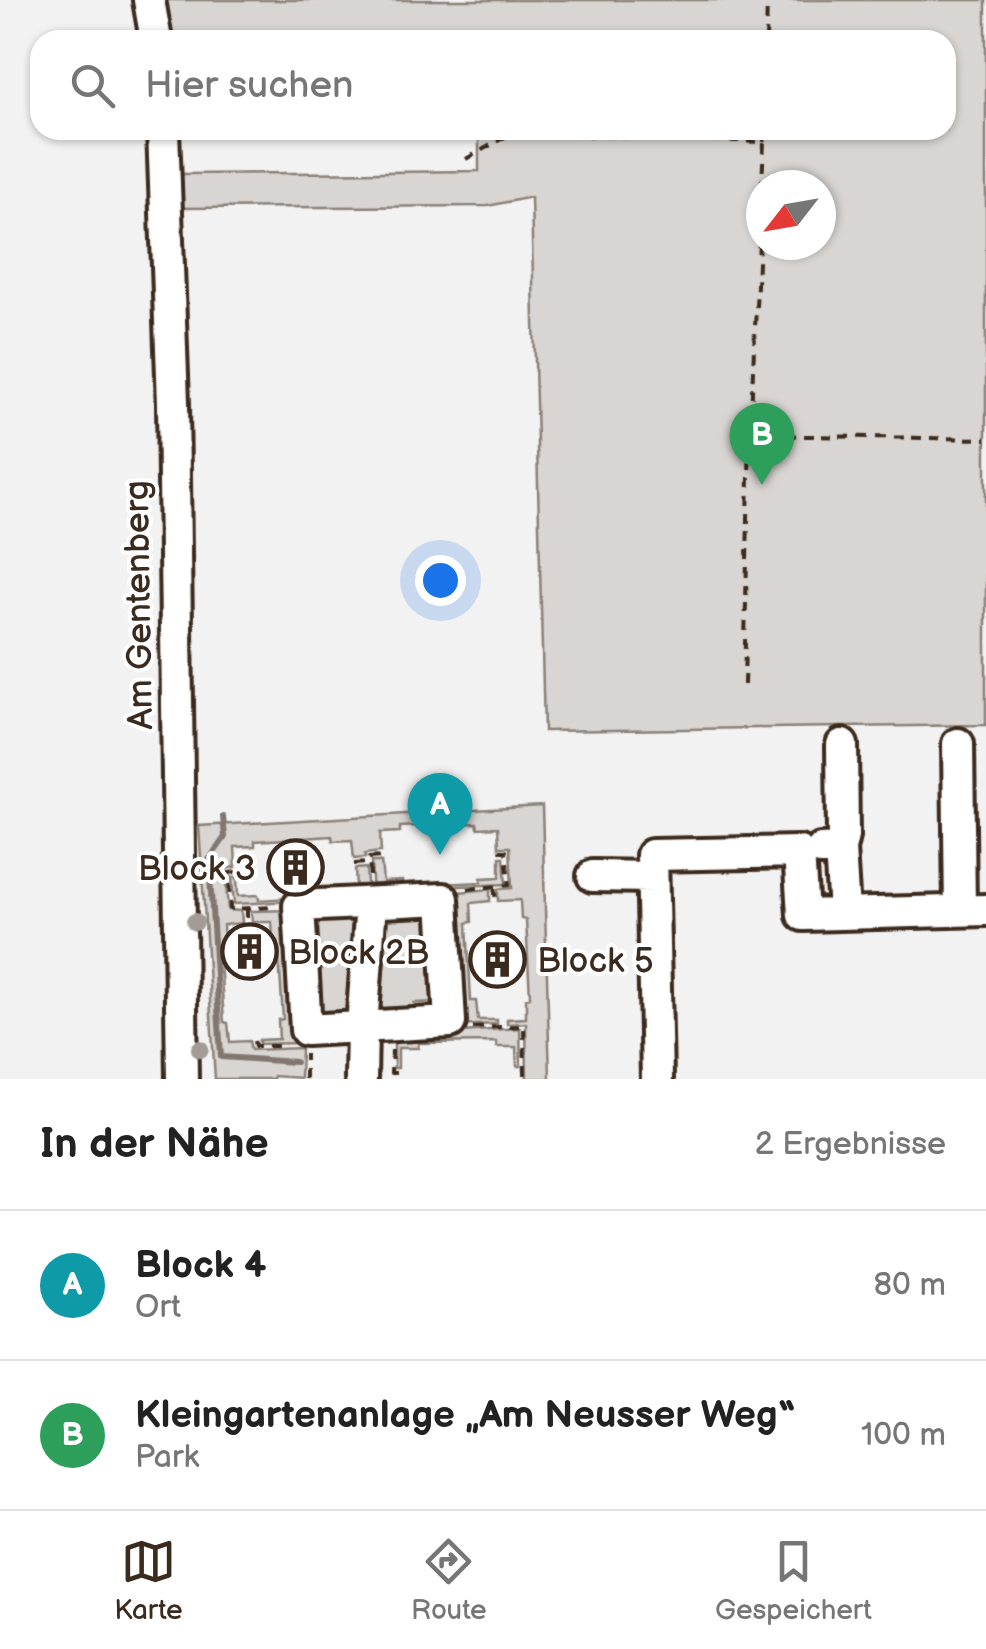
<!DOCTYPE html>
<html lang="de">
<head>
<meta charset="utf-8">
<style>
  :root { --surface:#fff; --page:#f6f6f6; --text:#222; --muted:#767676; --line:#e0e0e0; --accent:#3b2a1e }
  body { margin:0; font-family:"Balsamiq Sans",sans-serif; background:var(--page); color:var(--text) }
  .compass { position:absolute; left:746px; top:170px; width:90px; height:90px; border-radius:50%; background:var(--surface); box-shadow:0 2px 8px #0004; rotate:239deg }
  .you { position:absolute; left:440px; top:580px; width:35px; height:35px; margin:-25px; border:8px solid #fff; border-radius:50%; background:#1a73e8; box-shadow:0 0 0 15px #1a73e833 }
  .badge { display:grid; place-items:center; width:65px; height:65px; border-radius:50%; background:var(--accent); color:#fff; font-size:32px; font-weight:700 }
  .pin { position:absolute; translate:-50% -82px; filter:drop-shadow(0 2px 5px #0008) }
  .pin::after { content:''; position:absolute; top:52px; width:35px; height:30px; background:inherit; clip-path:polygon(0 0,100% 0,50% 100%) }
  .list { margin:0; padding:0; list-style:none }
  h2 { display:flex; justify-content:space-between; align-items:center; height:130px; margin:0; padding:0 40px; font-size:42px }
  h2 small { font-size:32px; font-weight:400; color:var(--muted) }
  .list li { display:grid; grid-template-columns:65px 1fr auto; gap:30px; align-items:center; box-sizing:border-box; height:150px; padding:0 40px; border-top:2px solid var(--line) }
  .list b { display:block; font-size:38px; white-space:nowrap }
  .list p { margin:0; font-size:32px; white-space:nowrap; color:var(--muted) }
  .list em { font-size:32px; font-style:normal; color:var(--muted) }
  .icon { flex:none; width:55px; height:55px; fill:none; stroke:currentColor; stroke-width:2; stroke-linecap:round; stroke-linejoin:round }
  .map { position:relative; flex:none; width:986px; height:1079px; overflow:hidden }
  .search { position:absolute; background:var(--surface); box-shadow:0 2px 8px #0004; left:30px; right:30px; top:30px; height:110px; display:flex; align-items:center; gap:25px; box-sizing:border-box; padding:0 35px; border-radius:30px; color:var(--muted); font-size:38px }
  .sheet { height:430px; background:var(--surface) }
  nav { display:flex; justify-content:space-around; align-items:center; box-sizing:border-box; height:140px; border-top:2px solid var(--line); background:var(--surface); font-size:28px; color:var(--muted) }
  nav a { display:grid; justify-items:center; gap:5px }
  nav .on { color:var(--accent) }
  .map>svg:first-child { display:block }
  .green { fill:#d8d5d2; stroke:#8a8078; stroke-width:2.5; fill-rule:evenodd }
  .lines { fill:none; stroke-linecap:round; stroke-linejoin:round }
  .stream { stroke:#827770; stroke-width:6 }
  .minor-casing { stroke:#3b2a1e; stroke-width:38 }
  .path { stroke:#3b2a1e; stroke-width:4; stroke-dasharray:10 8; stroke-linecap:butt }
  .minor { stroke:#fff; stroke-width:30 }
  .tree { fill:#a39c96 }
  .labels { text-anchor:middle; stroke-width:8; stroke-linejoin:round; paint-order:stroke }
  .street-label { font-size:35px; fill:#3b2a1e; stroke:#fff }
  .poi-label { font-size:35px; fill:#3b2a1e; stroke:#fff; text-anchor:start }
</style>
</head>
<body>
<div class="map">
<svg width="986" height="1079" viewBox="0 0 986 1079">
  <rect width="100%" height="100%" fill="#f3f2f2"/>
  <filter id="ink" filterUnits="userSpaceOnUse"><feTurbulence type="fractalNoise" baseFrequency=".01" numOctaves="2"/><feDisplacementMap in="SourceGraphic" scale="20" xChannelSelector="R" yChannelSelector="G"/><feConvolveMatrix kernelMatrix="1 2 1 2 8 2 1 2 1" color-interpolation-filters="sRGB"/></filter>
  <g filter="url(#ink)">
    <path class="green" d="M158,0H986V725L544,731L531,197L488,206L174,208V179L181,174L479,171V132L474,130H946V40H166ZM761,185H821V245H761Z
      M542,806L550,1079H527L526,1023L507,1024V1019L526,1018V998L530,997L526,920L521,919L520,900L498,901V889L512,888L510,847H499L498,827L478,828L477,823L400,827V832L380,833L381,852L365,854V858L354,859L352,840L333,841L332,836L255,841V846L235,847L236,867L225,869L228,910L241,911L242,923L223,925L224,944L219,945L224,1022L228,1023L230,1042L249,1041L251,1050L301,1048L300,1078L273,1076V1079H215L199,826Z
      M500,857H504L506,884L438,887L373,897L371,862H381L383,882L402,881L403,886L481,882V878L500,877Z
      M366,868L368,898L234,904L232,877H237L238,896L258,895L259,900L336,895L356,889L355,869Z
      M490,889V901L471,903L472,922L467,923L471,1001H476L478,1020H497V1024L456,1026L448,893Z
      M437,904L442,1002L414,1003L415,1018L367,1021L382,908Z
      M294,910L301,1043L259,1044V1040L279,1039L278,1020L283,1019L278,941H273L272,922H252L251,911Z
      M358,910L356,1021L312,1023L305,912Z
      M520,1028L521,1066H517L516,1047H497L496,1042L418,1043V1048H398V1068H394V1030L446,1033Z"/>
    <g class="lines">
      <path class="stream" d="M223,817L225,837L209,860L221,1057L295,1062"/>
      <defs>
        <path id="minor" d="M149,0L156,40
          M163,130L173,403L182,1079
          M958,744L960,910
          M840,849L843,836L842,745
          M821,850L840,849L844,912
          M593,876L652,877
          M443,899L450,1022L306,1030L299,906Z
          M361,1079L362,1027L371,903
          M657,1079L652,855L799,852L803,915L986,910"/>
      </defs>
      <use href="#minor" class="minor-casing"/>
      <path class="path" d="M766,40L767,0
        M764,142V130
        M466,159L512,133L764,142L762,185
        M750,435L986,439
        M744,685L750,435L761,199
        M354,864L369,863
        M236,872L229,873L230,909L274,907
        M370,876L369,858L381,857
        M494,887L496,901
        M468,889L509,885L506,851H499
        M247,908V923
        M473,1028L524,1026L525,1079
        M254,1041L255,1046H286
        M392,1050L391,1073H399
        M305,1079V1054"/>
      <use href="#minor" class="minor"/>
    </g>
    <g class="tree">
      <circle cx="195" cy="922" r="9"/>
      <circle cx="200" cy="1049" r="9"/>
    </g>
  </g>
  <defs>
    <symbol id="building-ring" viewBox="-11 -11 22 22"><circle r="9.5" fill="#fff" stroke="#3b2a1e" stroke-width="1.5"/><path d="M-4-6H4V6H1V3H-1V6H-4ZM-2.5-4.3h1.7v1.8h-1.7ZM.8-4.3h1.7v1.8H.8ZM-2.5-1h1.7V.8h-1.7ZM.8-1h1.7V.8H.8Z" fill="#3b2a1e"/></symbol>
  </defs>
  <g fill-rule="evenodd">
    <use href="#building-ring" x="264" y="836" width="63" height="63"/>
    <use href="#building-ring" x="218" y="920" width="63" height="63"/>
    <use href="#building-ring" x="466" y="928" width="63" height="63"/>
  </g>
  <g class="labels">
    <g class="street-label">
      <text transform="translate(138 605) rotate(-91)" y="12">Am Gentenberg</text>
    </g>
    <g class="poi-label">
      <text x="256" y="880" text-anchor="end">Block 3</text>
      <text x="288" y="964">Block 2B</text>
      <text x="537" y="972">Block 5</text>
    </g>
  </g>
</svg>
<svg class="compass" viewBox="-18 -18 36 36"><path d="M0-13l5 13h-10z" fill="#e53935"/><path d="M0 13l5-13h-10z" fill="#767676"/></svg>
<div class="you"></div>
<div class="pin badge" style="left:440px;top:855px;background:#0f9aa8">A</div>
<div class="pin badge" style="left:762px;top:485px;background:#2e9e5b">B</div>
<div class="search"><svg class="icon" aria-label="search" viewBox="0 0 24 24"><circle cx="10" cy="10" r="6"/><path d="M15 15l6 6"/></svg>Hier suchen</div>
</div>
<section class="sheet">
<h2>In der Nähe<small>2 Ergebnisse</small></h2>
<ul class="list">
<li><span class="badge" style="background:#0f9aa8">A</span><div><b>Block 4</b><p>Ort</p></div><em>80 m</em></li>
<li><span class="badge" style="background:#2e9e5b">B</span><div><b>Kleingartenanlage „Am Neusser Weg“</b><p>Park</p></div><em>100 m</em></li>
</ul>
</section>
<nav>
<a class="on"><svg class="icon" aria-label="map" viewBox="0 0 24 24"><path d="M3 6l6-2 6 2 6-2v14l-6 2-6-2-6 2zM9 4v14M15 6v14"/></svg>Karte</a>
<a><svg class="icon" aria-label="directions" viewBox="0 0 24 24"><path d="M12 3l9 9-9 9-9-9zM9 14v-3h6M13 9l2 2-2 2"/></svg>Route</a>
<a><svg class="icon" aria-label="saved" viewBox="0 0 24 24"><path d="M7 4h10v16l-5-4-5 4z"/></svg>Gespeichert</a>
</nav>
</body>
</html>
